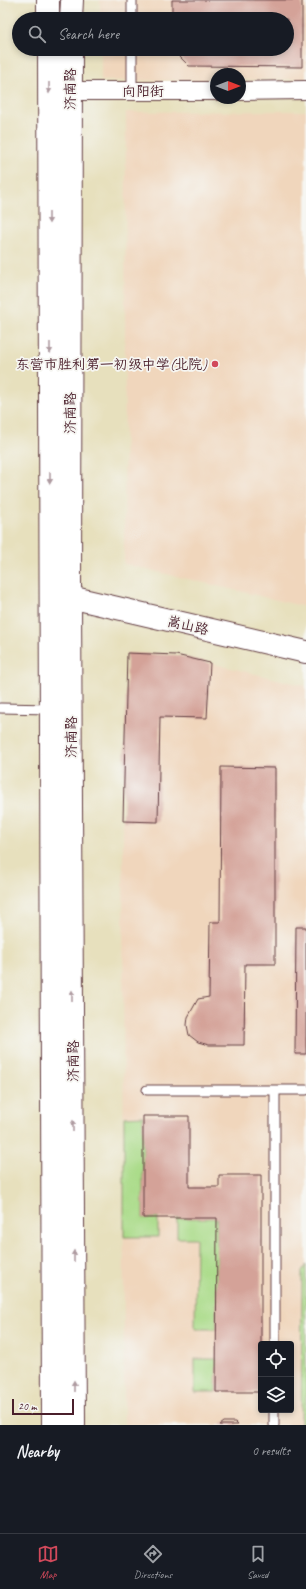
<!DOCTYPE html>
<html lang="en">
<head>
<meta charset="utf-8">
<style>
  :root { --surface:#171b24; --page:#20242c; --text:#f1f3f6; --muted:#9ea1a6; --line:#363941; --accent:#d1495b }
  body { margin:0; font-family:Caveat,"LXGW WenKai TC",sans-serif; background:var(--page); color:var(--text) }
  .controls { position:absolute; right:12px; bottom:12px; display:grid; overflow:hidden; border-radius:4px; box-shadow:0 2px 6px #0003 }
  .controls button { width:36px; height:36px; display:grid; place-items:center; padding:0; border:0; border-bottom:1px solid var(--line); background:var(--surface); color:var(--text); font:20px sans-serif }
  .compass { position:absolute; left:210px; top:68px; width:36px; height:36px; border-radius:50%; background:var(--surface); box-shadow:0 2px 6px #0003; rotate:90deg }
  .scale { position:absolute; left:12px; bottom:10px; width:62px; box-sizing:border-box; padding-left:4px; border:2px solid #4a1f2b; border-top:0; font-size:11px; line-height:14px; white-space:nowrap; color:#4a1f2b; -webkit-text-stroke:3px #f6f6f2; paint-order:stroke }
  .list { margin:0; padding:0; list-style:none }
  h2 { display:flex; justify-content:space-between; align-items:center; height:52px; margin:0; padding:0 16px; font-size:17px }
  h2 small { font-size:13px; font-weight:400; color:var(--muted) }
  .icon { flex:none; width:22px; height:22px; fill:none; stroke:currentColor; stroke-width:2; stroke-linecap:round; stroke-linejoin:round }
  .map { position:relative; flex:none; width:306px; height:1425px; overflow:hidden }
  .search { position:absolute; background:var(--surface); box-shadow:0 2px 6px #0003; left:12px; right:12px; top:12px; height:44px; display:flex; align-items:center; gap:10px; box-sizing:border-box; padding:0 14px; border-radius:22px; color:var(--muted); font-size:15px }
  .sheet { height:108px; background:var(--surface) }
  nav { display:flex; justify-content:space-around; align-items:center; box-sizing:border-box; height:56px; border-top:1px solid var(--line); background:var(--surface); font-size:11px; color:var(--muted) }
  nav a { display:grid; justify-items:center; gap:2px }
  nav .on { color:var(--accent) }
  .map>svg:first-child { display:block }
  .built { fill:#f0d6bc; fill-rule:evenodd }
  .green { fill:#aadb89; stroke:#7a7d5a }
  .building { fill:#d4a298 }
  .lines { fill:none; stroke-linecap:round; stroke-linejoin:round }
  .service-casing { stroke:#623c41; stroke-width:11 }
  .minor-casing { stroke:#623c41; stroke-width:20 }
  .tertiary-casing { stroke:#623c41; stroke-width:24 }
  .secondary-casing { stroke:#623c41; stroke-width:24 }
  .service { stroke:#fff; stroke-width:9 }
  .minor { stroke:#fff; stroke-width:18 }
  .tertiary { stroke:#fff; stroke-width:22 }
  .secondary { stroke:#fff; stroke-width:22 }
  .oneway { fill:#ae9aa0 }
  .poi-dot { fill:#d1495b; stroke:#f6f6f2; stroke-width:1.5 }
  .labels { text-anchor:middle; stroke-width:3.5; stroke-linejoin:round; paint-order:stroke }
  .street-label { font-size:14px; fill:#4a1f2b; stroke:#f6f6f2 }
  .poi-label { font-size:14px; fill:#4a1f2b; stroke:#f6f6f2; text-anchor:end }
</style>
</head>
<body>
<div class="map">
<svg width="306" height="1425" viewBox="0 0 306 1425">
  <rect width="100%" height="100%" fill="#f6f6f2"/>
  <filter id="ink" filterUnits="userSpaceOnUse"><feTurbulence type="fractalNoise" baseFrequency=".025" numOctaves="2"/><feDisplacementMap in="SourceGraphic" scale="8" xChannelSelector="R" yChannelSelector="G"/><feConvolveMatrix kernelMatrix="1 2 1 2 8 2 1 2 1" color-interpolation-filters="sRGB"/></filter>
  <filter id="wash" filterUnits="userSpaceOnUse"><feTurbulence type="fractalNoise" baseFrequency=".012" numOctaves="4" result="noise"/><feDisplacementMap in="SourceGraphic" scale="16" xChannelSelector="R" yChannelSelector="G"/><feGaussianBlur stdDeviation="0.9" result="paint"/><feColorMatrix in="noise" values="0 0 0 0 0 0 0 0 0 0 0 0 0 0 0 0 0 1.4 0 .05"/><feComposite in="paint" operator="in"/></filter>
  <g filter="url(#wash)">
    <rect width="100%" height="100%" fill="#e7e0bd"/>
    <path class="built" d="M100,0H306V79L240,80V74H216V80L101,81V49H287V19H100Z
      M306,111V607L124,564L126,112Z
      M210,663L306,686V1425H124L123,821L158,822L160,717L207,718ZM261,1344H291V1410H261Z"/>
    <path class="green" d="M143,1116V1218H158V1237H124V1117Z
      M177,1218H217V1329H195L196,1238H177Z
      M306,1265V1425H301L302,1271Z
      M195,1359H217L216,1392H195Z"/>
    <g id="blocks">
      <path class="building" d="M172,0H302V67L189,66L172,49H287V19H172Z
        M127,653L176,655L210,663L207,718L160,717L158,822L123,821Z
        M221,767L275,768V964H245L244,1045H209L198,1042L189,1035L187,1025L188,1017L198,999L209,997L210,922H220Z
        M296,927H306V1054H295Z
        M143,1116H189V1187H219V1175H261V1392H216L217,1218H143Z
        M224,1422H235L238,1425H220Z"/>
    </g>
  </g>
  <g filter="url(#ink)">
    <use href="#blocks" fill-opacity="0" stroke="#623c41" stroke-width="1"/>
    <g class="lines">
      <defs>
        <path id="service" d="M132,19V0
          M132,91V49
          M0,708L51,709
          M147,1090H306
          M275,1344V1090
          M274,1425V1410"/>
        <path id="minor" d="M70,91H216
          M240,91L306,90"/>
        <path id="tertiary" d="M70,597L306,652"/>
        <path id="secondary" d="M48,0V19
          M71,19L72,0
          M49,49L53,1425
          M71,49L70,597L74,1425"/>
      </defs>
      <use href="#service" class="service-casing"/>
      <use href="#minor" class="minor-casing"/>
      <use href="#tertiary" class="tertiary-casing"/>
      <use href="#secondary" class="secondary-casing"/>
      <use href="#service" class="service"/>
      <use href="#minor" class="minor"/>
      <use href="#tertiary" class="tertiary"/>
      <use href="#secondary" class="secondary"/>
    </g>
    <defs><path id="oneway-solid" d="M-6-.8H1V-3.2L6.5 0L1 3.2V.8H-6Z"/></defs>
    <g class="oneway">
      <use href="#oneway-solid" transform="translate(49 88) rotate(90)"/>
      <use href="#oneway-solid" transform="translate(49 218) rotate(90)"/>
      <use href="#oneway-solid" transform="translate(50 348) rotate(90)"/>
      <use href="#oneway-solid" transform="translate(50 478) rotate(90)"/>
      <use href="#oneway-solid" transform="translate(72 996) rotate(-90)"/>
      <use href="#oneway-solid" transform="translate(73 1126) rotate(-90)"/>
      <use href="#oneway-solid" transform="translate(74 1256) rotate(-90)"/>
      <use href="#oneway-solid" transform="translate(74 1386) rotate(-90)"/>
    </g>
  </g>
  <circle class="poi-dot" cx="215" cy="364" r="4"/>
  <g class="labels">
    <g class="street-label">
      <text transform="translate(70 89) rotate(-90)" y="5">济南路</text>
      <text x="143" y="96">向阳街</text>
      <text transform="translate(70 413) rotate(-90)" y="5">济南路</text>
      <text transform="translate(188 625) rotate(13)" y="5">嵩山路</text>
      <text transform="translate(71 737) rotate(-90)" y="5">济南路</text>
      <text transform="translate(73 1061) rotate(-90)" y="5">济南路</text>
    </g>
    <g class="poi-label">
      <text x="207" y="369">东营市胜利第一初级中学(北院)</text>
    </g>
  </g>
</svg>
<div class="controls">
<button><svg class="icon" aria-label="locate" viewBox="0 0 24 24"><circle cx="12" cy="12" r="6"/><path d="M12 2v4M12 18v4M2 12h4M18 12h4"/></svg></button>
<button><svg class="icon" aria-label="layers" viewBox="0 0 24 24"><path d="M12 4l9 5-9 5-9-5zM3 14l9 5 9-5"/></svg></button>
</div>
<svg class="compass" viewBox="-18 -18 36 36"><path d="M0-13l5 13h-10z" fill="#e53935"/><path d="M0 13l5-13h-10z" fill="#9ea1a6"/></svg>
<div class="scale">20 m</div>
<div class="search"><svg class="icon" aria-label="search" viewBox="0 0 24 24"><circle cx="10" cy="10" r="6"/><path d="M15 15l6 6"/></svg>Search here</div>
</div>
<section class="sheet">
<h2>Nearby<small>0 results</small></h2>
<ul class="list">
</ul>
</section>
<nav>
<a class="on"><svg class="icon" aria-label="map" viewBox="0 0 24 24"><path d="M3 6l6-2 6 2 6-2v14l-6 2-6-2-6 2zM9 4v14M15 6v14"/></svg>Map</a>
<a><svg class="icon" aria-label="directions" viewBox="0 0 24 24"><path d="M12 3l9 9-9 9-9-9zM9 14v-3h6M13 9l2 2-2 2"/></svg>Directions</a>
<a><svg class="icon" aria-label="saved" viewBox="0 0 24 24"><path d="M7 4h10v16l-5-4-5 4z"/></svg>Saved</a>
</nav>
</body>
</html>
